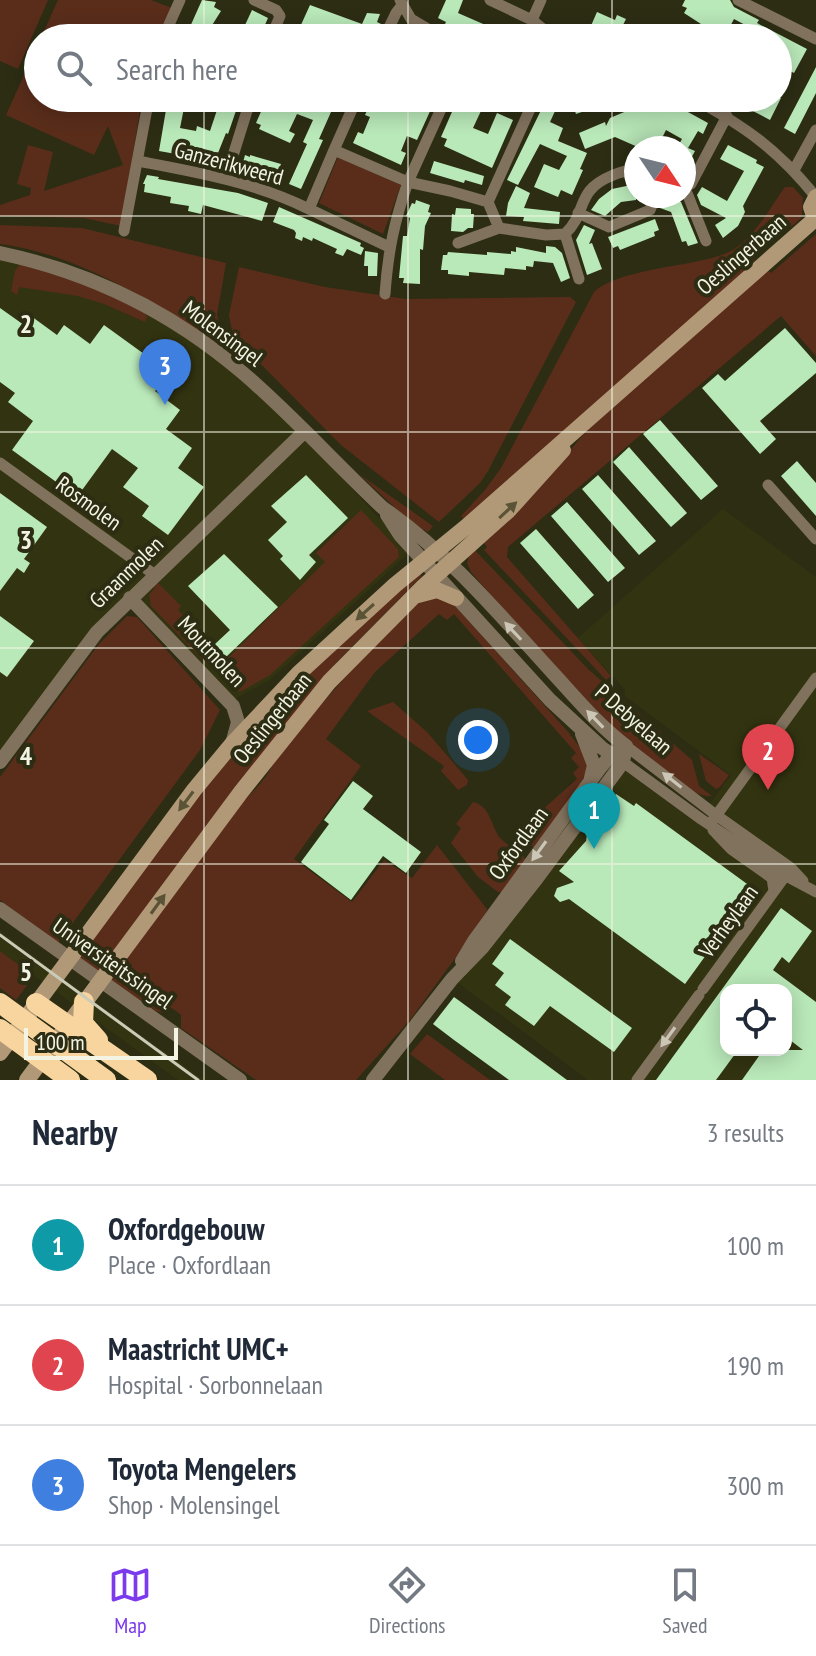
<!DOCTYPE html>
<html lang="en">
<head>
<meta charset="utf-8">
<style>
  :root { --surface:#fff; --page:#f2f2f3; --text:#1f2937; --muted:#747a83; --line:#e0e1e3; --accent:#7c3aed }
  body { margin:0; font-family:"PT Sans Narrow",sans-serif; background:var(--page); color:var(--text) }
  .controls { position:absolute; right:24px; bottom:24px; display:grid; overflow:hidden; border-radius:16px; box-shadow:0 4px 20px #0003 }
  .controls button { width:72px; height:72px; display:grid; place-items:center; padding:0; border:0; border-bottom:2px solid var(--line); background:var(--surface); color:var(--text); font:40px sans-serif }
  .compass { position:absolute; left:624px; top:136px; width:72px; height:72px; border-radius:50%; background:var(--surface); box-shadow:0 4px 20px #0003; rotate:125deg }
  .scale { position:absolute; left:24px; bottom:20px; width:154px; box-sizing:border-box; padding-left:8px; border:4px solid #f3f4e4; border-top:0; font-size:22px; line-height:28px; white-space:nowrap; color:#f3f4e4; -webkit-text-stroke:6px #2c2d13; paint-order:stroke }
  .you { position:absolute; left:478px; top:740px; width:28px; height:28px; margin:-20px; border:6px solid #fff; border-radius:50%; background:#1a73e8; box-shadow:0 0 0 12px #1a73e833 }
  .badge { display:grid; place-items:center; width:52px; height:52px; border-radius:50%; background:var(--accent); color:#fff; font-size:26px; font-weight:700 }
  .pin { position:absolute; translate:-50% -66px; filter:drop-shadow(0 2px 4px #0008) }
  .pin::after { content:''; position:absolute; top:42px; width:28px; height:24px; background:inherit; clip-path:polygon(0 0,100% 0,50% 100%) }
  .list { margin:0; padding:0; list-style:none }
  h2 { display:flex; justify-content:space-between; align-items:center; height:104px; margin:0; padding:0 32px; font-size:34px }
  h2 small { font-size:26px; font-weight:400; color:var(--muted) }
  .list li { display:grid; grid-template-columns:52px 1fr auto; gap:24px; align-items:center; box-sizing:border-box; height:120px; padding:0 32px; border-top:2px solid var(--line) }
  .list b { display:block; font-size:30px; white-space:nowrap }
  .list p { margin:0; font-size:26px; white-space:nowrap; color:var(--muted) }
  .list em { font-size:26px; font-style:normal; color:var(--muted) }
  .icon { flex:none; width:44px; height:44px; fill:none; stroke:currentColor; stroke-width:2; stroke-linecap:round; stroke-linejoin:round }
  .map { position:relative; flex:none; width:816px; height:1080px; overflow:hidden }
  .search { position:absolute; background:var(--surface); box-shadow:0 4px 20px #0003; left:24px; right:24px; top:24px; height:88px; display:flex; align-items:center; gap:20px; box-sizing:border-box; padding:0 28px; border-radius:44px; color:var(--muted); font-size:30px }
  .sheet { height:464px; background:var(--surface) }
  nav { display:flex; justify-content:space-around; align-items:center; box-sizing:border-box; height:112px; border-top:2px solid var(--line); background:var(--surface); font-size:22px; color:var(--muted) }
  nav a { display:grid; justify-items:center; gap:4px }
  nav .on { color:var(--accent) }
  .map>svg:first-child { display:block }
  .built { fill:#323310; fill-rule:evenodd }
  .green { fill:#5a2d1b }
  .building { fill:#b9e8b9 }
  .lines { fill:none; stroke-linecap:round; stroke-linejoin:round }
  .minor { stroke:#80725d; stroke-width:11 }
  .tertiary { stroke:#80725d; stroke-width:14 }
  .secondary { stroke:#b19978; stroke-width:16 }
  .motorway { stroke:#f8d49e; stroke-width:20 }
  .rail { stroke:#cacbb8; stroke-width:3 }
  .oneway { fill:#5b5336 }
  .oneway2 { fill:#cbc6b5 }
  .grid { fill:none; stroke:#f3f4e4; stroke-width:2; stroke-opacity:0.55 }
  .labels { text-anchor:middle; stroke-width:8; stroke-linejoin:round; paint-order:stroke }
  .street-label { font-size:22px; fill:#f3f4e4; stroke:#2c2d13 }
  .grid-label { font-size:26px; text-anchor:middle; font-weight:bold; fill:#f3f4e4; stroke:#2c2d13; stroke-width:8; stroke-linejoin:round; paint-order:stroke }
</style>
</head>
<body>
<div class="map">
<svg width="816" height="1080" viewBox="0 0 816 1080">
  <rect width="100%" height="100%" fill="#2c2d13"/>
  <path class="built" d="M0,258L25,262L168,323L243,376L308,441L410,552L270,680L235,699L138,599L77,653L0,757Z
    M723,509L816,577V1080H588L458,983L624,770L696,822L731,775L625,696V690L578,638ZM726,990H786V1050H726Z
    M0,931L120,1020L204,1080H178L0,951Z"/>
  <path class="green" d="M0,0H48L18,69L0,61Z
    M58,0H151L172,8L159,38H41Z
    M38,44V98H142L121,226L84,218L0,216V205L30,195L31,188L17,184L28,145L53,152L44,191L123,165L108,126L94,155L6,115Z
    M338,157L401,185L383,234L319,203Z
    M785,187H793L803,198C802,204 803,213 801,218C799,222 762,247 755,254V258L747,272L464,519L461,516L485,490L501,468L594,292C619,268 694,267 727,253C752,242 769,209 785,187Z
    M0,225L82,228L226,263L217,315L225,343L222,348C155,303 82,255 0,244Z
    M816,234V356L781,316L508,547L507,557L611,676L606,680L484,550L487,547L481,539L552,472L593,423L755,279L769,271L771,273Z
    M19,265C53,267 114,297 145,313L147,317L145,322L104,304L78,296L19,287L17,295L11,291L15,271Z
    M239,267L325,287L406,299L570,297L576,302L488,471L480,483L439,522L341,445L233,336L229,315Z
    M359,474L433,526L428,532L423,529L421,532Z
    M361,510L398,549L399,557L270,675L240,692L203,660L151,606L149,595L155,588L154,587L164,577L158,583L181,606L178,610L226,660L325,562L316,553Z
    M472,547L588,669L692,760L699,786L712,796C667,802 505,611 471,572L467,563Z
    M419,572L422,576L337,662L98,974L77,960L184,811L270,709Z
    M431,595L451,601L569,733L587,757V777L537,850L518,836L522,828L577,779L573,773L579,767L571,758L576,753L454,614L447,620L439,614L375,672L326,739L361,766L294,859L352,902L384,860L412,878L437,845L487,909L486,916L410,1020L356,1080H256L181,1028V1015L172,1008L163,1013L156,1011L110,982L236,807C254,792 270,776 278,753L365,655L419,602Z
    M127,616L137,617L220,710L200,750L58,943L0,900V777L99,644Z
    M393,702L427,732L468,780L467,785L458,790L441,771L444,766L367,711Z
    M699,754L729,775L720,787L716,789L706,781Z
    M473,802C490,805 491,826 500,838C508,847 520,847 525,859L502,892H498L478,877L451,843L461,828L456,824Z
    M0,951L34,976L16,1000L0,988Z
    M427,1034L490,1080H445L410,1054Z"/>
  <path class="building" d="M202,0L216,2L214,7L221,11L204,38H185Z
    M446,0H463L458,13L515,38H476L445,24L446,22L438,18Z
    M685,0H730L734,7L759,20L757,23L807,49L794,73L778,65V38H743L749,27L734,19L724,38L719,35L718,38L699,27L701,24L684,13L687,8L682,6Z
    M310,5L362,24L367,13L380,14L377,22L381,24L375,38H295Z
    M252,10L268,18L259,38H239Z
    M597,12L615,20L617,15L626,19L622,27L643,38H613L590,28Z
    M816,67V93L795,134L784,128Z
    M168,98H186L180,128L196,131L197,126L210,131L220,101L225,103L226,98L239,102L228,134L226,133L214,163L176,151V154L159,151Z
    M267,98H348L344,107L335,103L319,139L323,140L301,189L289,184L307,144L303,142L313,120L297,114L289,131L295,134L290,143L259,129L261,125L256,123Z
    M373,98H387L385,101L411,112L417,98H436L417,140L407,136L401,151L406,153L401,165L353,143L358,132L363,134L370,117L365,115Z
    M454,98H487L473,128L488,134L497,113L513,120L492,168L444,146L447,139L441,137L455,105L453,104Z
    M570,98H596L599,106L576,114Z
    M621,98H654L675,109L677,106L708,123L703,134L698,131L688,148L695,151L684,171V148H677L682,139L666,130L657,148H640L615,137L585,149L579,133L605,122L606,126L610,118L629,110L618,104Z
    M728,98H757L764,102L766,98H781L770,120Z
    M544,104L556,109L550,122L563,128L558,141L587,153L580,169L583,170L572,195L561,190L558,197L534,187L544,164L559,170L567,156L540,144L518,185L507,180Z
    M728,145L757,160L756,163L764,167L743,206L745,212L738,226L723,238L715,225L726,218L701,205L697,195L702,187L727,201L744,171L720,159Z
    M245,155L250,157V155L281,164L278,173L268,169L265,178L241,170Z
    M434,161L484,176L482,185L465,180L464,183L430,173Z
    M147,175L159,177L158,179L238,193L268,203L262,221L203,205L201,214L188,211L189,206L170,203L171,197L144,192L145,184H143Z
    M636,184V196H647L645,201L636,197V200L621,202L605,216L591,210L599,199L612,189Z
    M516,186L530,193L524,208L560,212L559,224L523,221L524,217L506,216L508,203Z
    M664,196L681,202L698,243L688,246L686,241L682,242L671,212L660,208Z
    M416,200L430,205L428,212L431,213L425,226L423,250L420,249V284L403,283L404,278H399L403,236H407L410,218L406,216L412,203L415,204Z
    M279,207L361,243L360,246L364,248L361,255L347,249L343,256L335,253L337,249L313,238L312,241L303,237L302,241L295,238L296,233L294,230L273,222Z
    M456,208L471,209V214H474L473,228H468L463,232L451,231L452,214L455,215Z
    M655,219L659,230L654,232L655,236L620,250L618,246L613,248L608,237Z
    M584,225L595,230L589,244L592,243L602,269L587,275L576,240Z
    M546,246L555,247L562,253L570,278L561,282L553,263L534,261L533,267L526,266V270L505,268L504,275L469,272V276L448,274V270H441L443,255H447L448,252L487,255V252L511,254V251L516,252V247L546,253Z
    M365,251L378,253L377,276H368V266H364Z
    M0,308L24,325L31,316L57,335L64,325L90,344L104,325L169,372L155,391L180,410L166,429L192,448L178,468L204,487L168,535L142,516L149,506L123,487L138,468L112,449L77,497L12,450L33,421L8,402L15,393L0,382Z
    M785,328L816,363V373L760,421L776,439L760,454L702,388L718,374L725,381Z
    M660,420L718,486L701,500L643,434Z
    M629,447L687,513L671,527L613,462Z
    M797,461L816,483V516L781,476Z
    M306,475L348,518L309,555L316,562L300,580L280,559L283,556L268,540L287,522L271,506Z
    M598,475L656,541L639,555L582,489Z
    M0,493L47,527L24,559L30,563L24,573L17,568L0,591Z
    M567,502L625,568L608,582L551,516Z
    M536,529L594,595L578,609L520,543Z
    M224,554L278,607L226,657L214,645L230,630L188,586Z
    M0,616L34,641L7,677L0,672Z
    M353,781L373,796L363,809L421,852L406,873L383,856L351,900L301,862L329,824L324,820Z
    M616,794L634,806L636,803L754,889L685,984L569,899L560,902L554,896L557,888L574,882L559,871L586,841L587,834L596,828L608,811L605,809Z
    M781,908L812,931L789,963L782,957L773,970L816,1002V1080H742L759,1056L751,1050H803L786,1037V990H726V1050H738L716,1080H656Z
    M510,939L632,1028L614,1052L550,1006L534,1026L505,1005L511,997L495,985L504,973L492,964Z
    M454,997L517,1043L567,1080H509L454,1040L433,1024Z"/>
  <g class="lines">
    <path class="minor" d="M254,0L276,10L280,16L271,38
      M400,0L411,19L443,38
      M490,0L532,20L554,38
      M738,0L816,39
      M532,20L541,0
      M163,38L180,0
      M384,38L396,13L402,5
      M446,98L408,182L450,191L488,202
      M692,98C745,126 778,150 816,197
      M334,150L357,98
      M138,161C196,172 255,182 309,209
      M794,170L816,130
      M226,178L251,98
      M684,188L691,184L727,116
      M685,188L706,241
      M578,213L609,227L650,210L656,196
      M499,228L546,235L565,234C588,212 575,191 611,176C620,172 627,170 636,170
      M124,231L149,98
      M565,234L579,279
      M458,243L499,228L488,202L535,98
      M385,294C388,252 394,222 408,182L334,150L309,209L389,247
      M0,463L155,575
      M768,485L816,539
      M626,746L716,815L791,868L803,881
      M623,762L701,819L786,876L816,892
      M713,820L816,678
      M713,830L731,849L772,878L774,891
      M703,989L788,872
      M637,1080L699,995"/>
    <path class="tertiary" d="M0,253C90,272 173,313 243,373C292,415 336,464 383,508C448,553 499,614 552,672C576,698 598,725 626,746
      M387,515L400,535L550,700L602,748L623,762
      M130,598L233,706L238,722L232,744
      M582,734L594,765L591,778
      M0,762L97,632L304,432
      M0,909L240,1080
      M462,961L474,941L600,768L611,755L619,750
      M373,1080L452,979L482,948L534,882L623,762L626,746"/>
    <path class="secondary" d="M816,197L811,207L816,221
      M418,595L437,590L456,598
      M0,1053L194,790L232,744L298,674L395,585L466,527L815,219
      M27,1080L241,792L329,682L424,586L509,510L563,450"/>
    <path class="motorway" d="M84,1002L83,1023L98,1040
      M0,1003L106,1080
      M36,1003L147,1080
      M0,1029L70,1080"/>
    <path class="rail" d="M0,935L198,1080"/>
  </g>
  <defs><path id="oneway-solid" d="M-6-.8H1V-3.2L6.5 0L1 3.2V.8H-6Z" transform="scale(2)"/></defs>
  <g class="oneway">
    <use href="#oneway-solid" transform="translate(508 510) rotate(-43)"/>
    <use href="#oneway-solid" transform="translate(365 612) rotate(138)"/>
    <use href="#oneway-solid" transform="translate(186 801) rotate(127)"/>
    <use href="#oneway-solid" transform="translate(158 904) rotate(-54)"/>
  </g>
  <g class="oneway2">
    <use href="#oneway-solid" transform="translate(513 631) rotate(-133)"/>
    <use href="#oneway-solid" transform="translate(595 719) rotate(-134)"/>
    <use href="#oneway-solid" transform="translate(672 780) rotate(-142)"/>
    <use href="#oneway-solid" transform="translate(539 851) rotate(126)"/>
    <use href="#oneway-solid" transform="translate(668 1037) rotate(126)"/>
  </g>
  <path class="grid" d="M204,0V38M408,0V38M612,0V38M204,98V1080M408,98V1080M612,98V1080M0,216H816M0,432H816M0,648H816M0,864H816"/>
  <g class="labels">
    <g class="street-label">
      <text transform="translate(229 163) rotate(15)" y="8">Ganzerikweerd</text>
      <text transform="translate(741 254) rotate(-41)" y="8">Oeslingerbaan</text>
      <text transform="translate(223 333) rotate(37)" y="8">Molensingel</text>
      <text transform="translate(89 503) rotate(36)" y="8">Rosmolen</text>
      <text transform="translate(126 572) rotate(-44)" y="8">Graanmolen</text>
      <text transform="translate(212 651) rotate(47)" y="8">Moutmolen</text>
      <text transform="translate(272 718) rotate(-51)" y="8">Oeslingerbaan</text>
      <text transform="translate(634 719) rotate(41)" y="8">P Debyelaan</text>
      <text transform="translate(518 843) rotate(-54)" y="8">Oxfordlaan</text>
      <text transform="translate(728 921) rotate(-54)" y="8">Verheylaan</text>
      <text transform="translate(113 963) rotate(35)" y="8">Universiteitssingel</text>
    </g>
  </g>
  <g class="grid-label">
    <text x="26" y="333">2</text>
    <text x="26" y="549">3</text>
    <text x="26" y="765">4</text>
    <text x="26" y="981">5</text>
  </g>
</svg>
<div class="controls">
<button><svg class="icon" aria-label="locate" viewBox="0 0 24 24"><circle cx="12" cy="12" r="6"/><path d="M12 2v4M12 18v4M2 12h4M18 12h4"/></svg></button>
</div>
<svg class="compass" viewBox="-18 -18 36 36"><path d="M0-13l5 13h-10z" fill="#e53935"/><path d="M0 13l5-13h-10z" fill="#747a83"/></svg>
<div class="scale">100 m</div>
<div class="you"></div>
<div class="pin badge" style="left:594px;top:849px;background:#0f9aa8">1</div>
<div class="pin badge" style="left:768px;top:790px;background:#e0444e">2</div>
<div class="pin badge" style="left:165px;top:405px;background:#3f7fe0">3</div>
<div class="search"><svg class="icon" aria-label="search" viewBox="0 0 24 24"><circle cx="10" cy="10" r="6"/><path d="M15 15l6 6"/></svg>Search here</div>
</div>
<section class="sheet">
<h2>Nearby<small>3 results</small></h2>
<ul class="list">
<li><span class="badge" style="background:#0f9aa8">1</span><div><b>Oxfordgebouw</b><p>Place · Oxfordlaan</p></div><em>100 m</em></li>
<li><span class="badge" style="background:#e0444e">2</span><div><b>Maastricht UMC+</b><p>Hospital · Sorbonnelaan</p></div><em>190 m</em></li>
<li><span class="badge" style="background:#3f7fe0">3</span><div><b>Toyota Mengelers</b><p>Shop · Molensingel</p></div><em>300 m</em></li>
</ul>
</section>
<nav>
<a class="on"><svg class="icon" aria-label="map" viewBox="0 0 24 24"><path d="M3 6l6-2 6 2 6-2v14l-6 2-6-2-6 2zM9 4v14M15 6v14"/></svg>Map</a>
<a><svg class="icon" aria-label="directions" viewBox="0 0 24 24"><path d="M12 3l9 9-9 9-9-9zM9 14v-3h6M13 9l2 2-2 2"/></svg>Directions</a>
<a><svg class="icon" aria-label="saved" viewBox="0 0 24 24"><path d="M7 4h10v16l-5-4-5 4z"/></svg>Saved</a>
</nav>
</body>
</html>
